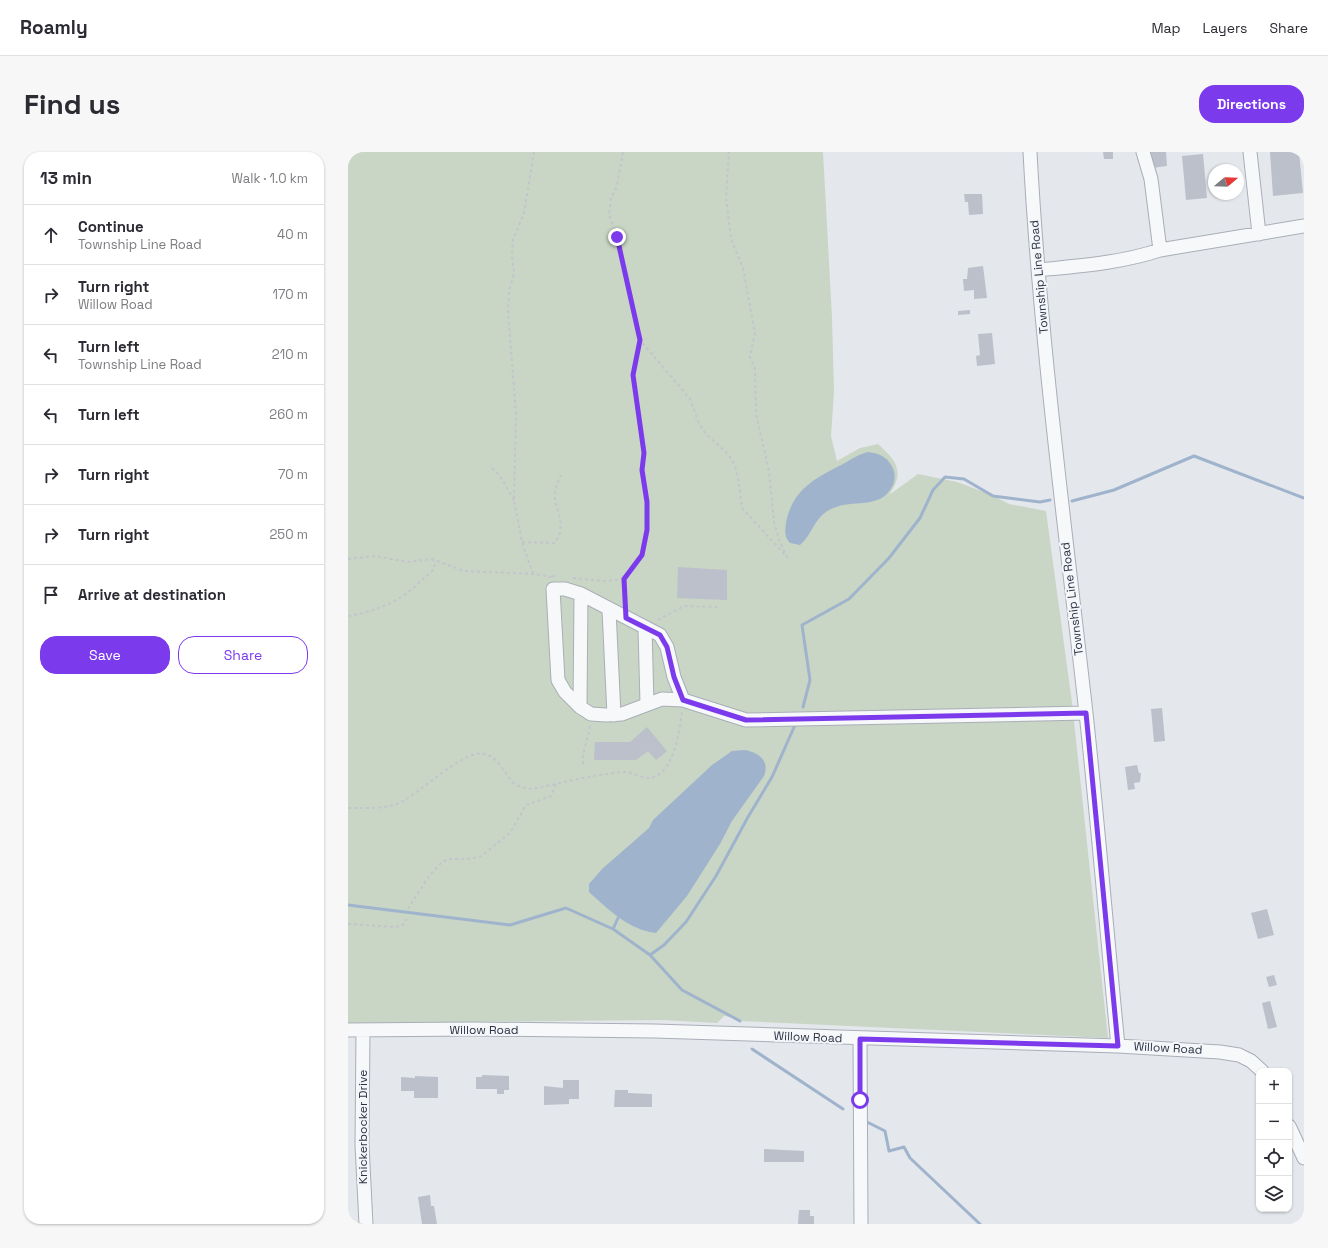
<!DOCTYPE html>
<html lang="en">
<head>
<meta charset="utf-8">
<style>
  :root { --surface:#fff; --page:#f7f7f7; --text:#2b2b33; --muted:#7c7c81; --line:#e1e1e2; --accent:#7c3aed }
  body { margin:0; font-family:"Space Grotesk",sans-serif; background:var(--page); color:var(--text) }
  .controls { position:absolute; right:12px; bottom:12px; display:grid; overflow:hidden; border-radius:8px; box-shadow:0 1px 3px #0004 }
  .controls button { width:36px; height:36px; display:grid; place-items:center; padding:0; border:0; border-bottom:1px solid var(--line); background:var(--surface); color:var(--text); font:20px sans-serif }
  .compass { position:absolute; left:860px; top:12px; width:36px; height:36px; border-radius:50%; background:var(--surface); box-shadow:0 1px 3px #0004; rotate:71deg }
  .stop { position:absolute; width:12px; height:12px; margin:-9px; border:3px solid #7c3aed; border-radius:50%; background:#fff }
  .stop.end { background:#7c3aed; border-color:#fff; box-shadow:0 1px 4px #0008 }
  .list { margin:0; padding:0; list-style:none }
  h2 { display:flex; justify-content:space-between; align-items:center; height:52px; margin:0; padding:0 16px; font-size:17px }
  h2 small { font-size:13px; font-weight:400; color:var(--muted) }
  .list li { display:grid; grid-template-columns:26px 1fr auto; gap:12px; align-items:center; box-sizing:border-box; height:60px; padding:0 16px; border-top:1px solid var(--line) }
  .list b { display:block; font-size:15px; white-space:nowrap }
  .list p { margin:0; font-size:13px; white-space:nowrap; color:var(--muted) }
  .list em { font-size:13px; font-style:normal; color:var(--muted) }
  .actions { display:flex; gap:8px; padding:12px 16px }
  .actions a { flex:1; padding:9px 0; border:1px solid var(--accent); border-radius:16px; text-align:center; font-size:14px; color:var(--accent) }
  .actions .main { background:var(--accent); color:#fff }
  .icon { flex:none; width:22px; height:22px; fill:none; stroke:currentColor; stroke-width:2; stroke-linecap:round; stroke-linejoin:round }
  .map { position:relative; flex:none; width:956px; height:1072px; overflow:hidden; border-radius:16px }
  header { display:flex; align-items:center; gap:24px; box-sizing:border-box; height:56px; padding:0 20px; background:var(--surface); border-bottom:1px solid var(--line) }
  header strong { font-size:19px }
  nav { display:flex; gap:22px; margin-inline-start:auto; font-size:14px }
  .intro { display:flex; align-items:center; justify-content:space-between; box-sizing:border-box; height:96px; padding:0 24px }
  h1 { margin:0; font-size:28px }
  .button { padding:10px 18px; border-radius:16px; background:var(--accent); color:#fff; font-size:14px; font-weight:700 }
  main { display:flex; gap:24px; padding:0 24px }
  aside { flex:1; background:var(--surface); border-radius:16px; box-shadow:0 1px 3px #0004 }
  .map>svg:first-child { display:block }
  .green { fill:#c9d6c5 }
  .water { fill:#9fb4cc }
  .lines { fill:none; stroke-linecap:round; stroke-linejoin:round }
  .stream { stroke:#9fb4cc; stroke-width:3 }
  .building { fill:#bbc0ca }
  .minor-casing { stroke:#a9aeb7; stroke-width:15 }
  .path { stroke:#c2c5cb; stroke-width:2; stroke-dasharray:3 3; stroke-linecap:butt }
  .minor { stroke:#f7f8fa; stroke-width:13 }
  .route { stroke:#7c3aed; stroke-width:5 }
  .labels { text-anchor:middle; stroke-width:4; stroke-linejoin:round; paint-order:stroke }
  .street-label { font-size:12px; fill:#2b3445; stroke:#f4f6f9 }
</style>
</head>
<body>
<header>
<strong>Roamly</strong>
<nav><a>Map</a><a>Layers</a><a>Share</a></nav>
</header>
<div class="intro"><h1>Find us</h1><a class="button">Directions</a></div>
<main>
<aside>
<h2>13 min<small>Walk · 1.0 km</small></h2>
<ul class="list">
<li><svg class="icon" aria-label="ahead" viewBox="0 0 24 24"><path d="M12 20V5M6 11l6-6 6 6"/></svg><div><b>Continue</b><p>Township Line Road</p></div><em>40 m</em></li>
<li><svg class="icon" aria-label="right" viewBox="0 0 24 24"><path d="M7 20v-9h11M14 6l5 5-5 5"/></svg><div><b>Turn right</b><p>Willow Road</p></div><em>170 m</em></li>
<li><svg class="icon" aria-label="left" viewBox="0 0 24 24"><path d="M17 20v-9H6M10 6l-5 5 5 5"/></svg><div><b>Turn left</b><p>Township Line Road</p></div><em>210 m</em></li>
<li><svg class="icon" aria-label="left" viewBox="0 0 24 24"><path d="M17 20v-9H6M10 6l-5 5 5 5"/></svg><div><b>Turn left</b></div><em>260 m</em></li>
<li><svg class="icon" aria-label="right" viewBox="0 0 24 24"><path d="M7 20v-9h11M14 6l5 5-5 5"/></svg><div><b>Turn right</b></div><em>70 m</em></li>
<li><svg class="icon" aria-label="right" viewBox="0 0 24 24"><path d="M7 20v-9h11M14 6l5 5-5 5"/></svg><div><b>Turn right</b></div><em>250 m</em></li>
<li><svg class="icon" aria-label="arrive" viewBox="0 0 24 24"><path d="M6 21V4h12l-3 4 3 4H6"/></svg><div><b>Arrive at destination</b></div></li>
</ul>
<div class="actions"><a class="main">Save</a><a>Share</a></div>
</aside>
<div class="map">
<svg width="956" height="1072" viewBox="0 0 956 1072">
  <rect width="100%" height="100%" fill="#e4e7ec"/>
  <path class="green" d="M0,0H475L484,165L486,239L483,284L489,309L512,296L530,292C549,309 557,320 541,343L570,322L609,330L644,343L661,352L698,359L724,551L760,886L392,869L384,865L376,864L369,871L314,868L0,871Z"/>
  <path class="water" d="M520,300C528,301 536,303 541,310C547,317 548,325 545,333C532,361 500,344 478,360C466,368 463,384 452,393L442,391C436,385 437,379 438,371C444,338 467,326 495,312C504,307 511,302 520,300Z
    M396,598C411,600 422,609 416,624L384,669L372,692L339,744L308,781C281,778 261,758 241,740V732L254,717L301,676L305,668L364,613L384,599Z"/>
  <g class="lines">
    <path class="stream" d="M724,349L766,338L846,304L956,346
      M455,555L462,528L454,473L501,447L541,406L572,366L585,338L597,325L616,327L645,344L692,350L702,348
      M0,753L162,773L218,756L265,777
      M270,766L265,777L302,803L334,838L392,869
      M302,803L316,793L338,770L368,724L400,665L424,625L447,573
      M404,897L495,957
      M519,970L537,979L541,999L556,995L562,1006L632,1072"/>
  </g>
  <path class="building" d="M755,0H765V7H756Z
    M803,0H818L819,14L804,16Z
    M922,0H951L955,41L925,44Z
    M855,2L859,46L838,48L834,4Z
    M616,42H634L635,62L621,63L620,50H617Z
    M635,114L639,146L626,147V138L616,139L615,127H619L620,116Z
    M622,158V162L610,163V159Z
    M644,181L647,212L629,214L628,204L632,203L630,182Z
    M330,415L379,418V448L329,446Z
    M814,556L817,589L806,590L803,557Z
    M299,575L319,599L308,608L300,599L288,608H246L247,590H282Z
    M789,613L791,621H793L792,630L786,631L787,637L780,638L777,615Z
    M919,757L926,783L910,787L903,761Z
    M926,823L929,833L921,835L918,825Z
    M922,849L929,875L920,877L914,851Z
    M134,923L161,924V938H156V942H149V937H128V925H134Z
    M67,924L90,925V946H66V939H53V925L67,926Z
    M215,928H231V947H221V952L196,953V934L215,936Z
    M267,938H280V941L304,942V955H266Z
    M416,997L456,999V1010H416Z
    M82,1043L83,1054H86L89,1072H74L70,1045Z
    M451,1058H462V1064H466V1072H450Z"/>
  <g class="lines">
    <defs>
      <path id="minor" d="M682,0C692,188 717,374 738,561C750,672 759,783 770,894
        M902,0L911,82
        M812,98L956,74
        M690,118C731,114 773,111 812,98L803,27L795,0
        M261,458L266,563
        M297,476L299,552
        M335,548L326,525L319,495L312,483L233,442L217,437H205L210,528L217,540L232,555L243,562L258,563L274,562L314,547L335,548L398,568L738,561
        M232,555L233,442
        M0,878L127,877L307,879L770,894L872,900L891,903L903,909L914,919
        M15,878L14,993L18,1072
        M512,887L513,1072
        M941,974L956,1006"/>
    </defs>
    <use href="#minor" class="minor-casing"/>
    <path class="path" d="M275,0L269,34L263,47L261,63L269,85L292,188L342,247L350,269L357,281L381,303L387,314L390,326L394,356L439,405L431,388L426,370L421,319L408,262L407,217L402,205L407,181L395,116L383,87L378,45L381,0
      M144,316L152,324L166,348
      M174,390L207,391C209,387 212,383 212,379C216,358 198,351 213,323
      M0,407L27,404L60,410L84,407L116,419L185,422L204,425
      M185,422L174,390L166,349L168,262L160,159L161,139L166,121L164,105L165,88L176,61L186,0
      M204,424L210,425
      M225,426L256,429L276,427L294,403L299,378V350L294,318L297,301L285,223L292,188
      M276,427L277,451
      M0,464C42,456 56,446 86,417L87,412L85,408
      M310,468L336,454L369,455
      M235,612C234,598 241,586 242,573
      M0,656C15,656 31,657 46,653C71,645 114,596 137,602C151,606 155,620 164,629C169,635 177,636 184,637C213,631 244,623 274,620C283,619 292,626 301,626C326,624 332,577 334,559
      M60,757L81,724L93,711L100,707H119L132,705L162,681L178,653L203,644L208,632
      M0,772L47,775L55,773L59,767"/>
    <use href="#minor" class="minor"/>
  </g>
  <g class="lines">
    <path class="route" d="M269,85L292,188L285,223L296,301L294,318L299,350V378L294,403L276,427L278,466L312,483L319,495L326,525L335,548L398,568L738,561L770,894L512,887V948"/>
  </g>
  <g class="labels">
    <g class="street-label">
      <text transform="translate(691 125) rotate(-95)" y="4">Township Line Road</text>
      <text transform="translate(724 447) rotate(-97)" y="4">Township Line Road</text>
      <text x="136" y="882">Willow Road</text>
      <text transform="translate(460 885) rotate(2)" y="4">Willow Road</text>
      <text transform="translate(820 896) rotate(3)" y="4">Willow Road</text>
      <text transform="translate(15 975) rotate(-90)" y="4">Knickerbocker Drive</text>
    </g>
  </g>
</svg>
<div class="controls">
<button>+</button>
<button>−</button>
<button><svg class="icon" aria-label="locate" viewBox="0 0 24 24"><circle cx="12" cy="12" r="6"/><path d="M12 2v4M12 18v4M2 12h4M18 12h4"/></svg></button>
<button><svg class="icon" aria-label="layers" viewBox="0 0 24 24"><path d="M12 4l9 5-9 5-9-5zM3 14l9 5 9-5"/></svg></button>
</div>
<svg class="compass" viewBox="-18 -18 36 36"><path d="M0-13l5 13h-10z" fill="#e53935"/><path d="M0 13l5-13h-10z" fill="#7c7c81"/></svg>
<div class="stop" style="left:512px;top:948px"></div>
<div class="stop end" style="left:269px;top:85px"></div>
</div>
</main>
</body>
</html>
